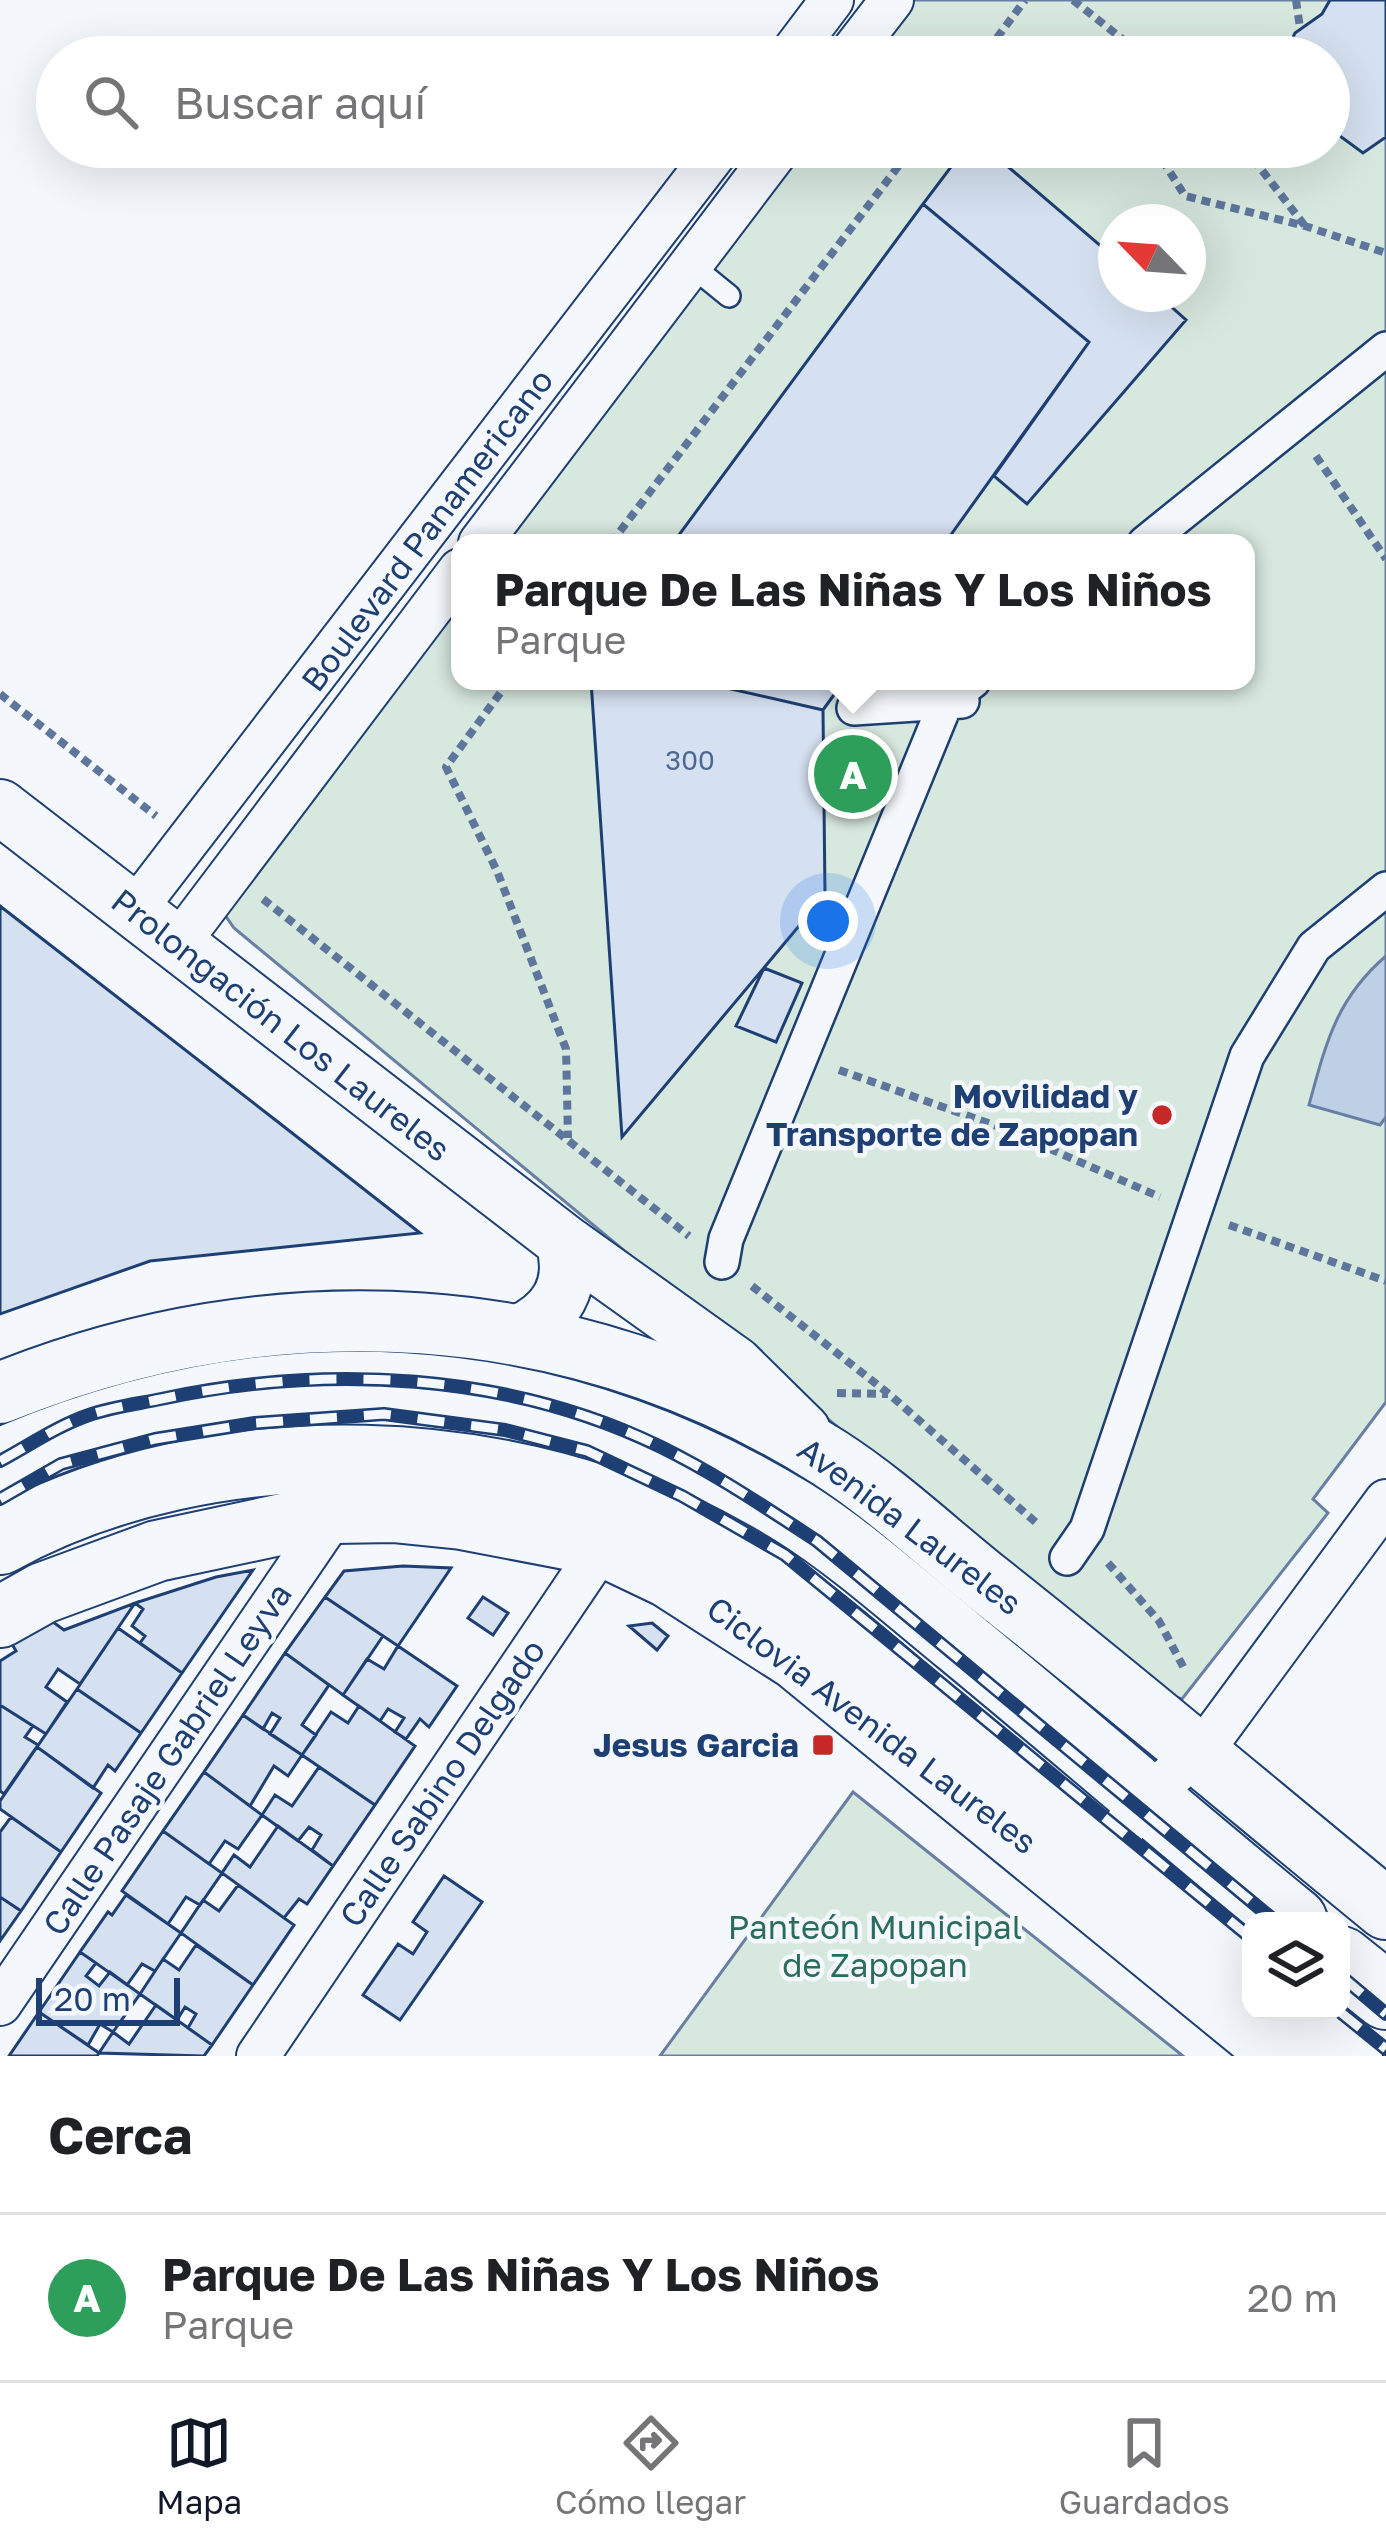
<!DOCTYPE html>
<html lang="es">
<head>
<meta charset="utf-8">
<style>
  :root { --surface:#fff; --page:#f6f6f6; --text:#202124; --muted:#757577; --line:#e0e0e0; --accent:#111827 }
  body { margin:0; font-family:"Golos Text",sans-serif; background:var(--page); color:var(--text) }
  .controls { position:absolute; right:36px; bottom:36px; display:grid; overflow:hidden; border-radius:24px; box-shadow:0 12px 48px #0002 }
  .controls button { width:108px; height:108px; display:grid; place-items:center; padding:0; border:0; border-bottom:3px solid var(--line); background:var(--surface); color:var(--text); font:60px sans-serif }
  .compass { position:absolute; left:1098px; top:204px; width:108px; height:108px; border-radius:50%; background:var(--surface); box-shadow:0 12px 48px #0002; rotate:295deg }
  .scale { position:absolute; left:36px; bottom:30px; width:144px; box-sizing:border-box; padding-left:12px; border:6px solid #1d3f73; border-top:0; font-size:33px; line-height:42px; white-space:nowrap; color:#1d3f73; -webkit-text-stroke:9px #f4f7fb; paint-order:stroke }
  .you { position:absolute; left:828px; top:921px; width:42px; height:42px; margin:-30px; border:9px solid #fff; border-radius:50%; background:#1a73e8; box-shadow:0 0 0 18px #1a73e833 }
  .badge { display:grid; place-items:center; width:78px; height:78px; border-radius:50%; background:var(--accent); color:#fff; font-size:39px; font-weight:700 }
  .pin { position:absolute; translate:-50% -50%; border:6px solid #fff; box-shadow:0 3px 12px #0006 }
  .popup { position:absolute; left:451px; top:534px; width:804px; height:156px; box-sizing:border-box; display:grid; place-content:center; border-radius:24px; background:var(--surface); filter:drop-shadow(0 3px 9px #0005); font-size:39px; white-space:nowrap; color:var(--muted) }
  .popup b { font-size:45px; color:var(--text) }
  .popup::after { content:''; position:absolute; left:50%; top:100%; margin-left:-24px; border:24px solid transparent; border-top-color:var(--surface) }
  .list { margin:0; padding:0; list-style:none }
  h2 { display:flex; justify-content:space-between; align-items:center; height:156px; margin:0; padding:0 48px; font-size:51px }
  h2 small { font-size:39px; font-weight:400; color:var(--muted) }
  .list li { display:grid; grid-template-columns:78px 1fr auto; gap:36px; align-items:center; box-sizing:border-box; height:168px; padding:0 48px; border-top:3px solid var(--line) }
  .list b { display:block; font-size:45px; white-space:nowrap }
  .list p { margin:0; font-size:39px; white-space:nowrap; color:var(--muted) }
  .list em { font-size:39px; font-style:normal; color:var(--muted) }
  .icon { flex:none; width:66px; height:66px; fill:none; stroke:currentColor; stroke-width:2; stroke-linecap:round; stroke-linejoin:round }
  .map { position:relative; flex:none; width:1386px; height:2056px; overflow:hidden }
  .search { position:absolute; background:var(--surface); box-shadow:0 12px 48px #0002; left:36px; right:36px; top:36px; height:132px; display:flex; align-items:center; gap:30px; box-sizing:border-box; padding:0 42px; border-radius:66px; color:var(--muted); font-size:45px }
  .sheet { height:324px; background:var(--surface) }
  nav { display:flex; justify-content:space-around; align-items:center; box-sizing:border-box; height:168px; border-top:3px solid var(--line); background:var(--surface); font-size:33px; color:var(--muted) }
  nav a { display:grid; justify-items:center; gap:6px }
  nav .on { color:var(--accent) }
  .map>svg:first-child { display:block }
  .green { fill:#d7e8df; stroke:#687fa3; stroke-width:3; fill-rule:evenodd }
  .water { fill:#bed0e5; stroke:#687fa3; stroke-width:3 }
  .building { fill:#d5e0f0; stroke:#1d3f73; stroke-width:3 }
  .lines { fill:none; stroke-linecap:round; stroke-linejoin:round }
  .service-casing { stroke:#1d3f73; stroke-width:26 }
  .pedestrian-casing { stroke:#1d3f73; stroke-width:38 }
  .minor-casing { stroke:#1d3f73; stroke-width:46 }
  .tertiary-casing { stroke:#1d3f73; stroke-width:58 }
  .secondary-casing { stroke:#1d3f73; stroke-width:64 }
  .primary-casing { stroke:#1d3f73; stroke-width:70 }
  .path { stroke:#5e769c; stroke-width:8; stroke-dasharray:9 6; stroke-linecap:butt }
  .service { stroke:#f4f7fb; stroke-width:21 }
  .pedestrian { stroke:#f4f7fb; stroke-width:33 }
  .minor { stroke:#f4f7fb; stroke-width:42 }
  .tertiary { stroke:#f4f7fb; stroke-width:54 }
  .secondary { stroke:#f4f7fb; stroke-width:60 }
  .primary { stroke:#f4f7fb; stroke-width:66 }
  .rail-casing { stroke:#1d3f73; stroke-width:14 }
  .rail { stroke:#f4f7fb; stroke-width:9; stroke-dasharray:27; stroke-linecap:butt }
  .poi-dot { fill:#c62828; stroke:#f4f7fb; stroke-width:4.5 }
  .labels { text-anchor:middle; stroke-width:9; stroke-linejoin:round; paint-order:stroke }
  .number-label { font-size:27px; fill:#4b6792 }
  .street-label { font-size:33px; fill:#1d3f73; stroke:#f4f7fb }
  .poi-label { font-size:33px; font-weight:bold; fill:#1d3f73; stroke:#f4f7fb; text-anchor:end }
  .park-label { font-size:33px; fill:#2c6c60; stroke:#f4f7fb }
</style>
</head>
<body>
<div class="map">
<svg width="1386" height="2056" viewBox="0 0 1386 2056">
  <rect width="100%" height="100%" fill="#f4f7fb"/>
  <path class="green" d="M904,0H1386V1402L1313,1499L1328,1513L1182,1699L1157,1691L234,928L225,915L460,589V681H1246V543H495L793,147H1329V57H861ZM1116,222H1188V294H1116Z
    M853,1792L1183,2056H660Z"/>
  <path class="water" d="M1386,956V1117L1380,1125L1309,1105C1326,1043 1336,999 1386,956Z"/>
  <path class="building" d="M1330,0H1386V137L1363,153L1329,128V57H1284L1295,33L1322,14Z
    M966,147H985L1116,259V294H1157L1186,320L1027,504L994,476L1089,342L923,204Z
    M923,204L1089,342L945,543H673Z
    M591,681H696L823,710L825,895L622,1137Z
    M696,681H844L823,710Z
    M0,906L278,1122L420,1233L150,1261L0,1314Z
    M764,968L802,983L776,1042L736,1026Z
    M403,1566L451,1568L398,1646L325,1597L344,1571Z
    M253,1570L182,1673L140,1643L145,1636L132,1626L143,1609L135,1603L216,1577Z
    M325,1597L383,1636L343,1695L285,1653Z
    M483,1597L508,1613L493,1635L468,1618Z
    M135,1603L80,1684L58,1669L46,1687L67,1702L46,1734L0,1705V1661L16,1651L12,1644L49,1619L64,1630Z
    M652,1623L668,1636L657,1650L629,1626Z
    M118,1628L182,1673L141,1733L77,1689Z
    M398,1646L457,1686L429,1727L420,1719L406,1739L395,1732L404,1718L388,1709L380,1721L343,1695L367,1659L384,1669Z
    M285,1653L329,1685L302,1725L316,1735L302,1755L270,1734L280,1718L272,1713L263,1729L243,1715Z
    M77,1689L141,1733L115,1771L108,1765L93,1788L37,1747Z
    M0,1705L33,1726L25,1737L38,1745L4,1794L0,1791Z
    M359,1706L415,1746L375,1805L302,1755L331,1712L348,1723Z
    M243,1715L302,1755L288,1776L274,1766L250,1806L204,1772Z
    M37,1747L101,1793L61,1852L0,1809V1801Z
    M319,1767L375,1805L333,1866L312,1850L321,1835L309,1827L298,1841L262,1815L275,1795L292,1806Z
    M204,1772L262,1815L238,1849L225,1841L209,1864L163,1831Z
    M11,1817L61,1852L21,1911L0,1897V1832Z
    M278,1826L333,1866L307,1904L299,1899L284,1918L222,1873L234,1855L250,1867Z
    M163,1831L222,1873L200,1905L186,1897L168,1924L122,1891Z
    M444,1876L482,1902L400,2020L363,1995L398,1944L413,1954L427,1932L413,1922Z
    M238,1885L294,1925L253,1985L181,1933L203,1900L219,1911Z
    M126,1895L181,1933L155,1971L142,1964L127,1985L80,1952L108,1912L112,1915Z
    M0,1897L21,1911L0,1941Z
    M196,1945L253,1985L212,2045L188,2028L196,2014L185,2007L177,2020L140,1994L163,1959L179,1970Z
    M80,1952L96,1963L86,1976L99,1986L110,1972L140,1994L113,2032L100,2024L88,2045L39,2012Z
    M156,2005L212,2045L204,2056L99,2053L113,2032L129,2044Z
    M39,2012L99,2053L97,2056H9Z"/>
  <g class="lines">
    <defs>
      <path id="service" d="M691,265L729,296"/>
      <path id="pedestrian" d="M1145,543L1386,349
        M854,708L962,701
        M722,1262L726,1239L946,702L973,681
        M1067,1558L1087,1529L1247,1056L1314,947L1386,889"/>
      <path id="minor" d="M789,57L832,0
        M848,57L892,0
        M480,543L780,147
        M133,912L720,147
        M177,945L460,570
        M1088,1873L1146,1799L1210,1740L1386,1501
        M0,2004L335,1513
        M258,2056L617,1525"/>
      <path id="tertiary" d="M0,807L563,1241L735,1364L803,1431
        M515,1334C556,1317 576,1286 563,1241"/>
      <path id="secondary" d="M0,1393C275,1282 574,1297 828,1457C883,1492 934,1540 985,1581C1121,1688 1253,1800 1386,1909
        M0,1617L43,1593L157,1551L335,1513L393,1512L462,1519L603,1546L668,1577L796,1659L1282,2056"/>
      <path id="primary" d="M0,1462C268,1346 543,1359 793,1512C852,1549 905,1597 959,1641C1071,1733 1181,1829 1294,1921
        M0,1541C212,1424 518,1434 726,1555C804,1600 873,1664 942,1722C1044,1807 1148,1892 1251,1976
        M1341,1960L1386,1996
        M1293,2011L1349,2056"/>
    </defs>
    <use href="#service" class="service-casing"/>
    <use href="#pedestrian" class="pedestrian-casing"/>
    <use href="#minor" class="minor-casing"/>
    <use href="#tertiary" class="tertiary-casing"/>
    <use href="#secondary" class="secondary-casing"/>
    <use href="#primary" class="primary-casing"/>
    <path class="path" d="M1073,0L1145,57
      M1296,0L1300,28
      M988,50L1025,0
      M982,57L988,50L1004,57
      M1154,147L1185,196L1305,226L1386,253
      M1244,147L1305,226
      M1316,456L1386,559
      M611,543L913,147
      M509,681L446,767L497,871L566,1049L568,1138
      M0,694L156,816
      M263,899L689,1236
      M839,1070L1002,1128L1160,1197
      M1229,1225L1386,1281
      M752,1286L889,1394L1040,1526
      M837,1393L888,1394
      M1108,1563L1159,1621L1186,1672"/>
    <use href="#service" class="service"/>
    <use href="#pedestrian" class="pedestrian"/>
    <use href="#minor" class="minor"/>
    <use href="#tertiary" class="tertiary"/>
    <use href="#secondary" class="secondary"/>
    <use href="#primary" class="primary"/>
    <defs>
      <path id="rail" d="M0,1461C28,1446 59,1425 89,1415C112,1407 137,1404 161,1399C325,1364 508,1372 661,1447C716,1474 766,1508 817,1541L1275,1921
        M0,1499L61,1464L155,1439L255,1423L384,1414L505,1430L587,1451L682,1496L785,1555L1251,1938
        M1341,1976L1386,2014
        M1339,2011L1386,2049"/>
    </defs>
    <use href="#rail" class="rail-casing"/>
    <use href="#rail" class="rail"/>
  </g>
  <g class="poi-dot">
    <circle cx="1162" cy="1115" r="12"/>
    <rect x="811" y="1733" width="24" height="24" rx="6"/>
  </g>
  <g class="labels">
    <g class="number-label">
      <text x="690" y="770">300</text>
    </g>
    <g class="street-label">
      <text transform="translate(427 530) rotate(-53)" y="12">Boulevard Panamericano</text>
      <text transform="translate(281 1025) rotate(38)" y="12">Prolongación Los Laureles</text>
      <text transform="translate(910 1526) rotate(37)" y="12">Avenida Laureles</text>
      <text transform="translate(872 1725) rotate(37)" y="12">Ciclovia Avenida Laureles</text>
      <text transform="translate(167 1759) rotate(-56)" y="12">Calle Pasaje Gabriel Leyva</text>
      <text transform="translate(442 1783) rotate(-56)" y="12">Calle Sabino Delgado</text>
    </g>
    <g class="poi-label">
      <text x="1138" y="1108">Movilidad y<tspan x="1138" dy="38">Transporte de Zapopan</tspan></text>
      <text x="799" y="1757">Jesus Garcia</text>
    </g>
    <g class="park-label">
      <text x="875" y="1939">Panteón Municipal<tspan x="875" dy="38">de Zapopan</tspan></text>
    </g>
  </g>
</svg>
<div class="controls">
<button><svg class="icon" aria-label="layers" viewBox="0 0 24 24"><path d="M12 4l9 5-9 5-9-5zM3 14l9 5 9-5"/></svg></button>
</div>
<svg class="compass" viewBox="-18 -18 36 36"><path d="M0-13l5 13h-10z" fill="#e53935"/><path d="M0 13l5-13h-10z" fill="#757577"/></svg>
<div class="scale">20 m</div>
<div class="you"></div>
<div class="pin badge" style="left:853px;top:774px;background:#2e9e5b">A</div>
<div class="popup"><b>Parque De Las Niñas Y Los Niños</b>Parque</div>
<div class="search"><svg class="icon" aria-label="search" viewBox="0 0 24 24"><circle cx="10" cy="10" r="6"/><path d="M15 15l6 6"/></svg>Buscar aquí</div>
</div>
<section class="sheet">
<h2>Cerca<small></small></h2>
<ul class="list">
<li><span class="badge" style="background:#2e9e5b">A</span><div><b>Parque De Las Niñas Y Los Niños</b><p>Parque</p></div><em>20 m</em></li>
</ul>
</section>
<nav>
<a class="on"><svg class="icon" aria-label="map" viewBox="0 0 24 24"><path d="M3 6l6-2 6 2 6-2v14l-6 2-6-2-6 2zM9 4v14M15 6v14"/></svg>Mapa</a>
<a><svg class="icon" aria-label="directions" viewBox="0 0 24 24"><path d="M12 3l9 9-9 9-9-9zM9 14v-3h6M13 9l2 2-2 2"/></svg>Cómo llegar</a>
<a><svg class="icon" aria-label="saved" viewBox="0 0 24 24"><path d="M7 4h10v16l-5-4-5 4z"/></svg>Guardados</a>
</nav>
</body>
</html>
